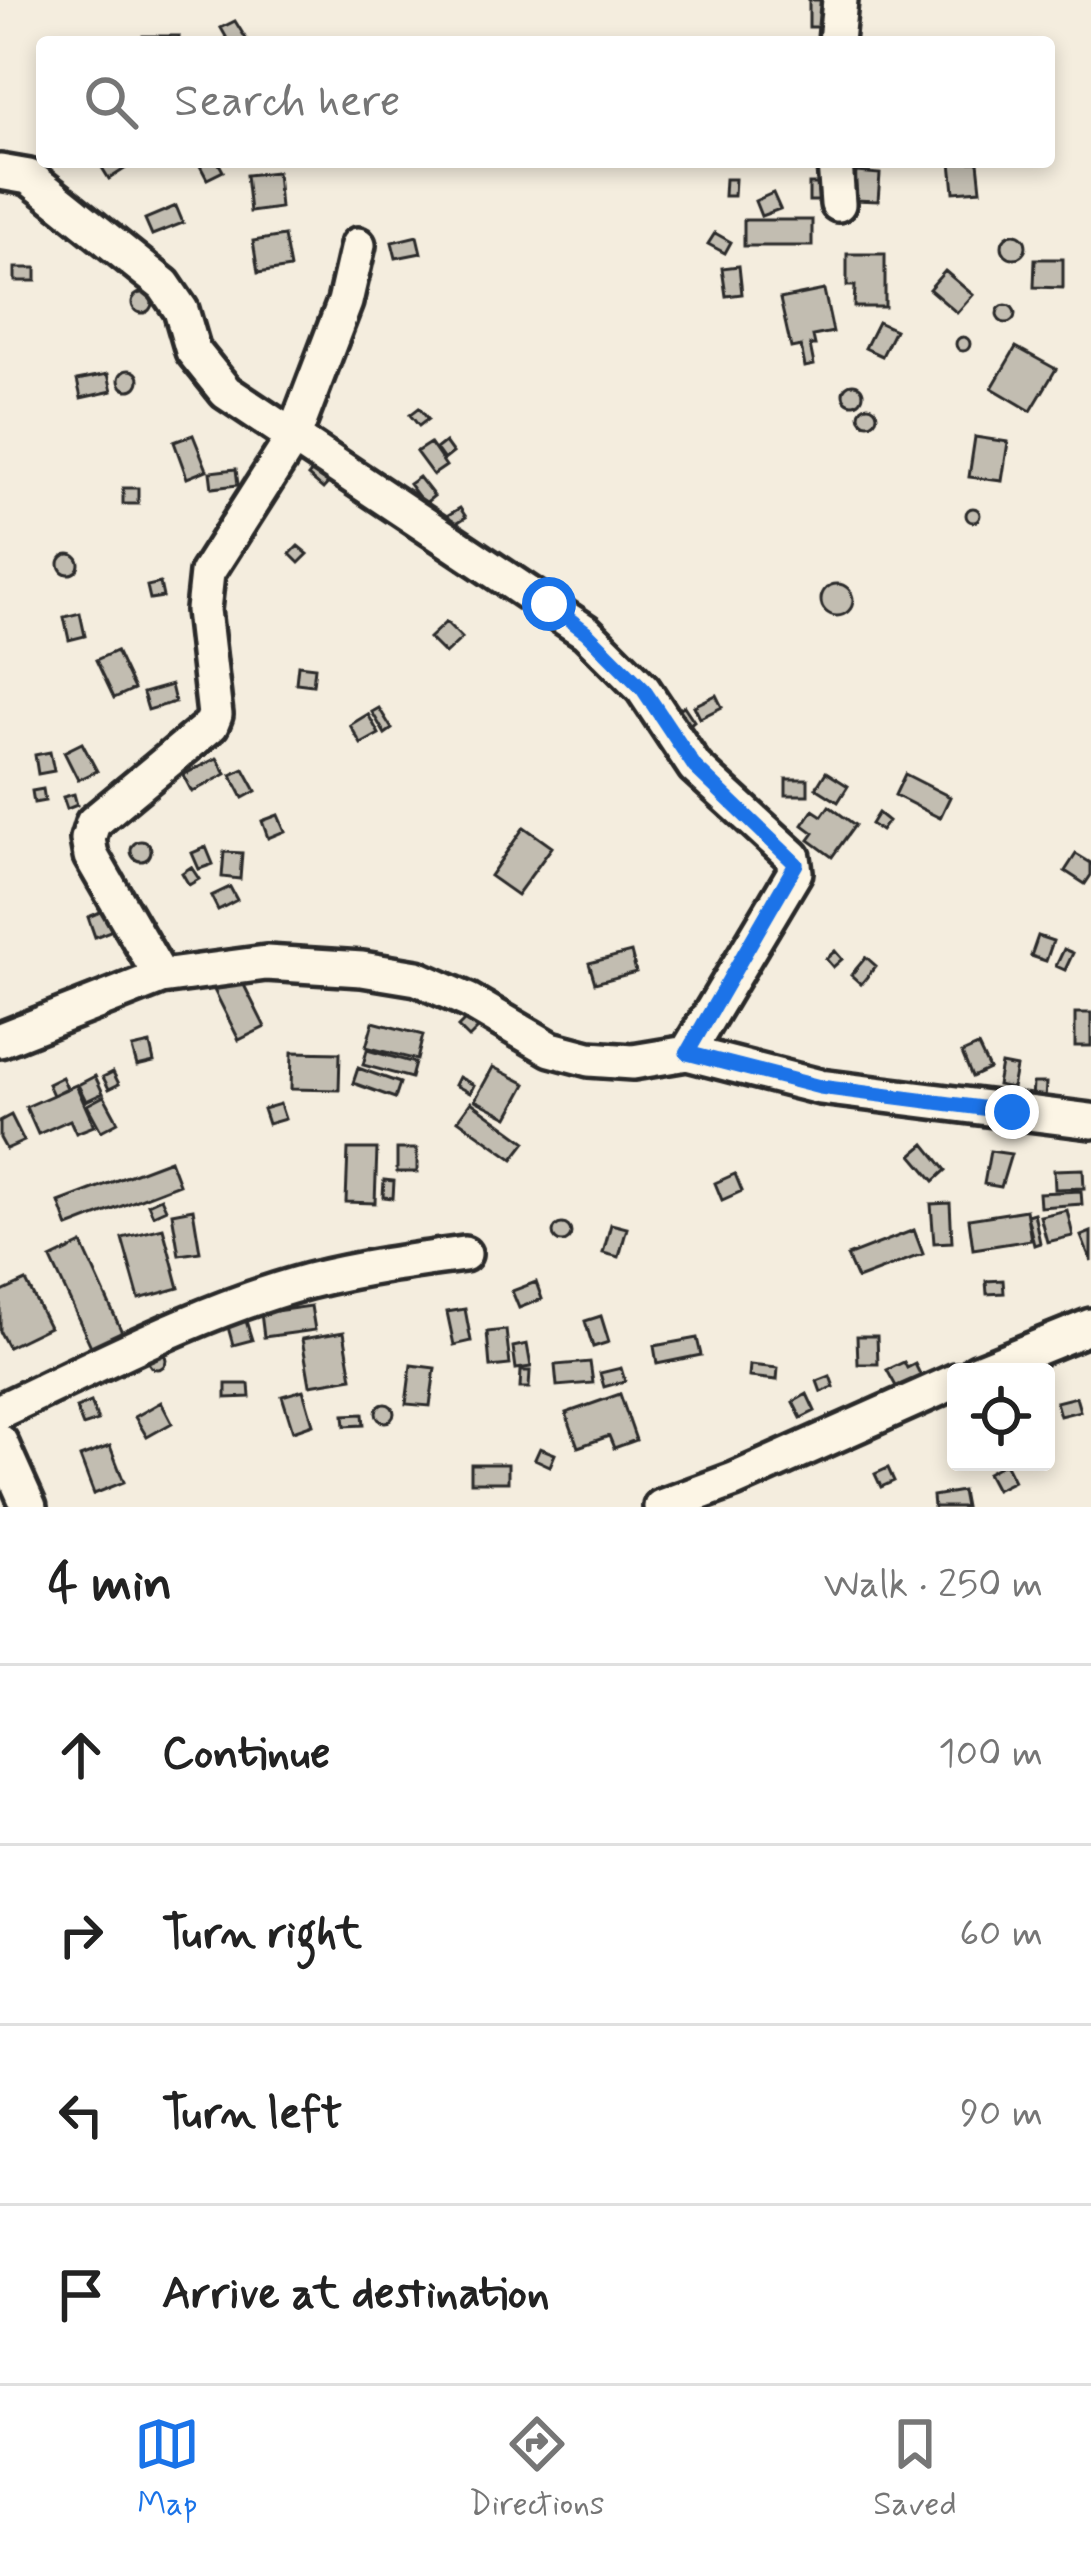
<!DOCTYPE html>
<html lang="en">
<head>
<meta charset="utf-8">
<style>
  :root { --surface:#fff; --page:#f2f2f2; --text:#222; --muted:#767676; --line:#e0e0e0; --accent:#1a73e8 }
  body { margin:0; font-family:Mynerve,sans-serif; background:var(--page); color:var(--text) }
  .controls { position:absolute; right:36px; bottom:36px; display:grid; overflow:hidden; border-radius:12px; box-shadow:0 6px 18px #0003 }
  .controls button { width:108px; height:108px; display:grid; place-items:center; padding:0; border:0; border-bottom:3px solid var(--line); background:var(--surface); color:var(--text); font:60px sans-serif }
  .stop { position:absolute; width:36px; height:36px; margin:-27px; border:9px solid #1a73e8; border-radius:50%; background:#fff }
  .stop.end { background:#1a73e8; border-color:#fff; box-shadow:0 3px 12px #0008 }
  .list { margin:0; padding:0; list-style:none }
  h2 { display:flex; justify-content:space-between; align-items:center; height:156px; margin:0; padding:0 48px; font-size:51px }
  h2 small { font-size:39px; font-weight:400; color:var(--muted) }
  .list li { display:grid; grid-template-columns:78px 1fr auto; gap:36px; align-items:center; box-sizing:border-box; height:180px; padding:0 48px; border-top:3px solid var(--line) }
  .list b { display:block; font-size:45px; white-space:nowrap }
  .list em { font-size:39px; font-style:normal; color:var(--muted) }
  .icon { flex:none; width:66px; height:66px; fill:none; stroke:currentColor; stroke-width:2; stroke-linecap:round; stroke-linejoin:round }
  .map { position:relative; flex:none; width:1091px; height:1507px; overflow:hidden }
  .search { position:absolute; background:var(--surface); box-shadow:0 6px 18px #0003; left:36px; right:36px; top:36px; height:132px; display:flex; align-items:center; gap:30px; box-sizing:border-box; padding:0 42px; border-radius:12px; color:var(--muted); font-size:45px }
  .sheet { height:876px; background:var(--surface) }
  nav { display:flex; justify-content:space-around; align-items:center; box-sizing:border-box; height:168px; border-top:3px solid var(--line); background:var(--surface); font-size:33px; color:var(--muted) }
  nav a { display:grid; justify-items:center; gap:6px }
  nav .on { color:var(--accent) }
  .map>svg:first-child { display:block }
  .building { fill:#c2bdb1; stroke:#2b2b2b; stroke-width:3 }
  .lines { fill:none; stroke-linecap:round; stroke-linejoin:round }
  .minor-casing { stroke:#2b2b2b; stroke-width:42 }
  .minor { stroke:#fcf5e5; stroke-width:33 }
  .route { stroke:#1a73e8; stroke-width:15 }
</style>
</head>
<body>
<div class="map">
<svg width="1091" height="1507" viewBox="0 0 1091 1507">
  <rect width="100%" height="100%" fill="#f4edde"/>
  <filter id="ink" filterUnits="userSpaceOnUse"><feTurbulence type="fractalNoise" baseFrequency=".00833" numOctaves="2"/><feDisplacementMap in="SourceGraphic" scale="24" xChannelSelector="R" yChannelSelector="G"/><feConvolveMatrix kernelMatrix="1 2 1 2 8 2 1 2 1" color-interpolation-filters="sRGB"/></filter>
  <g filter="url(#ink)">
    <path class="building" d="M809,0H825L824,27H809Z
      M235,21L248,42H229L221,28Z
      M50,34L87,42H48Z
      M143,36H179V42H143Z
      M108,162H134V163L109,179L101,166Z
      M198,162H218L223,171L207,179Z
      M951,162H978L981,190L954,192Z
      M277,172L280,208L250,212L246,175Z
      M856,172L880,174L878,201L854,200Z
      M725,179H735L734,196H724Z
      M809,184H828V201H809Z
      M773,193L780,209L761,216L755,201Z
      M176,206L183,223L152,235L145,219Z
      M744,220H812V246H744Z
      M715,233L731,242L725,253L708,244Z
      M1002 246a12 12 0 1 1 24 0a12 12 0 1 1-24 0Z
      M284,236L290,268L258,273L253,241Z
      M417,236L421,253L396,258L392,242Z
      M847,254H885V307H854L855,286H847Z
      M1035,259H1063V288L1034,287Z
      M739,266L742,294L726,296L722,268Z
      M15,268H36V281H15Z
      M945,271L973,295L957,313L929,289Z
      M824,290L833,332L813,336L815,345H810L814,365L805,367L801,346L791,348L780,299Z
      M132 303a10 10 0 1 1 20 0a10 10 0 1 1-20 0Z
      M997 314a9 9 0 1 1 18 0a9 9 0 1 1-18 0Z
      M878,322L895,330L882,356L865,348Z
      M956 344a7 7 0 1 1 14 0a7 7 0 1 1-14 0Z
      M1016,347L1056,369L1031,411L992,388Z
      M119 380a10 10 0 1 1 20 0a10 10 0 1 1-20 0Z
      M108,374L112,391L81,398L77,380Z
      M843 394a10 10 0 1 1 20 0a10 10 0 1 1-20 0Z
      M859 415a9 9 0 1 1 18 0a9 9 0 1 1-18 0Z
      M419,408L428,419L419,426L410,415Z
      M193,435L207,470L187,478L174,442Z
      M975,437L1008,442L1002,481L969,477Z
      M445,442L453,453L444,460L436,449Z
      M430,443L446,466L433,475L416,452Z
      M317,465L332,479L323,489L308,476Z
      M236,469L238,485L212,488L210,472Z
      M419,477L434,496L424,504L409,484Z
      M123,488H138V504H123Z
      M966 515a7 7 0 1 1 14 0a7 7 0 1 1-14 0Z
      M460,508L466,517L453,525L448,515Z
      M298,546L308,554L299,563L290,554Z
      M59 564a10 10 0 1 1 20 0a10 10 0 1 1-20 0Z
      M160,583L163,597L150,599L147,586Z
      M821 600a16 16 0 1 1 32 0a16 16 0 1 1-32 0Z
      M80,613L85,636L69,640L64,617Z
      M446,622L462,638L445,654L429,638Z
      M116,651L134,689L114,698L96,660Z
      M298,665L315,667L313,685L296,683Z
      M171,685L175,702L148,710L143,693Z
      M716,695L722,707L700,718L694,706Z
      M684,706L694,721L688,726L677,710Z
      M379,708L392,729L385,734L372,712Z
      M368,714L379,734L361,744L350,725Z
      M82,743L97,771L78,780L64,752Z
      M50,752L54,771L38,774L35,755Z
      M217,758L226,774L192,792L183,775Z
      M244,769L256,791L243,798L231,775Z
      M826,772L848,786L838,802L816,788Z
      M905,774L950,797L940,818L895,795Z
      M786,779H808V795H786Z
      M43,789L45,801L34,803L32,791Z
      M74,794L77,805L67,809L63,797Z
      M829,806L855,825L832,857L809,840L814,833L803,825L813,810L822,816Z
      M878,813L888,821L881,831L871,824Z
      M278,815L285,831L268,838L262,821Z
      M524,827L552,847L517,895L490,876Z
      M131 851a10 10 0 1 1 20 0a10 10 0 1 1-20 0Z
      M206,847L213,864L199,869L192,853Z
      M224,852L242,853L240,879L222,877Z
      M1076,854L1091,863V875L1085,884L1065,871Z
      M191,867L199,879L189,885L182,873Z
      M230,887L237,900L218,910L211,896Z
      M105,910L113,930L95,937L88,917Z
      M1038,936L1053,941L1046,961L1031,956Z
      M1064,949L1073,953L1065,970L1056,966Z
      M835,951L842,959L833,967L826,959Z
      M631,952L636,972L595,983L589,963Z
      M866,957L876,966L861,984L851,975Z
      M237,971L265,1027L239,1040L211,984Z
      M1075,1013H1091V1046H1075Z
      M470,1015L481,1026L469,1038L458,1027Z
      M373,1022L423,1035L417,1060L366,1047Z
      M150,1044L154,1062L137,1066L132,1048Z
      M978,1046L989,1069L972,1077L962,1053Z
      M367,1050L415,1063L411,1078L363,1065Z
      M292,1052L340,1053L339,1090L291,1089Z
      M1001,1064L1016,1067L1012,1088L997,1085Z
      M493,1067L526,1084L508,1117L475,1100Z
      M358,1068L400,1083L395,1098L353,1083Z
      M113,1072L119,1084L109,1089L103,1077Z
      M95,1076L103,1093L86,1101L78,1085Z
      M62,1077L67,1088L53,1095L48,1084Z
      M459,1077L474,1085L470,1093L455,1085Z
      M1033,1083H1046L1045,1100L1032,1099Z
      M76,1085L94,1126L76,1133L70,1120L38,1134L26,1107Z
      M104,1096L118,1122L101,1131L87,1105Z
      M471,1102L526,1142L513,1159L458,1120Z
      M280,1104L285,1119L268,1124L263,1109Z
      M11,1115L24,1141L6,1149L0,1138V1121Z
      M925,1144L946,1170L934,1181L912,1155Z
      M348,1149H377L375,1203L346,1202Z
      M397,1149H417V1172H397Z
      M990,1151L1011,1154L1001,1187L984,1184Z
      M170,1160L179,1184L68,1227L59,1202Z
      M1083,1169L1084,1188L1055,1189L1054,1170Z
      M735,1174L742,1191L722,1200L715,1183Z
      M384,1180L394,1181L393,1198L383,1197Z
      M1081,1191L1082,1204L1040,1207L1039,1193Z
      M161,1198L166,1209L153,1215L148,1204Z
      M950,1203L952,1242L934,1243L931,1204Z
      M193,1209L200,1252L179,1255L172,1213Z
      M1026,1210L1031,1240L973,1249L969,1219Z
      M1067,1210L1073,1236L1047,1242L1040,1216Z
      M1034,1213L1040,1243L1034,1245L1027,1215Z
      M553 1233a9 9 0 1 1 18 0a9 9 0 1 1-18 0Z
      M611,1224L627,1228L619,1257L603,1253Z
      M163,1228L179,1288L139,1299L122,1238Z
      M914,1230L923,1254L857,1279L847,1256Z
      M1091,1232V1261L1081,1236Z
      M82,1244L126,1341L95,1355L51,1259Z
      M1003,1280L1004,1293L987,1294L986,1281Z
      M26,1281L49,1327L8,1347L0,1332V1293Z
      M536,1282L542,1299L519,1308L512,1291Z
      M311,1306L315,1330L264,1337L261,1313Z
      M465,1309L471,1341L454,1345L447,1312Z
      M601,1316L609,1342L593,1347L585,1321Z
      M246,1321L252,1340L233,1345L228,1327Z
      M506,1330L510,1365L490,1367L487,1332Z
      M344,1332L352,1378L310,1385L302,1339Z
      M857,1336H877L878,1364H858Z
      M697,1338L701,1355L657,1364L654,1346Z
      M527,1344L531,1367L516,1369L513,1347Z
      M148 1360a9 9 0 1 1 18 0a9 9 0 1 1-18 0Z
      M590,1362L593,1383L557,1386L555,1365Z
      M904,1362L907,1368L915,1364L921,1376L897,1388L887,1370Z
      M411,1365L435,1368L430,1406L406,1404Z
      M750,1365L778,1368L777,1380L749,1377Z
      M621,1368L625,1381L604,1387L600,1373Z
      M521,1371H530L529,1388H520Z
      M830,1376L834,1387L821,1392L817,1381Z
      M226,1384H249L250,1397L226,1398Z
      M303,1390L313,1424L293,1431L282,1396Z
      M620,1394L636,1440L614,1448L609,1436L578,1447L566,1413Z
      M807,1394L815,1411L801,1418L793,1402Z
      M1076,1397L1080,1411L1060,1416L1056,1402Z
      M91,1402L98,1421L83,1426L76,1408Z
      M161,1402L172,1423L147,1437L135,1417Z
      M376 1413a9 9 0 1 1 18 0a9 9 0 1 1-18 0Z
      M363,1414L364,1425L345,1426L344,1415Z
      M110,1446L124,1482L94,1494L80,1457Z
      M540,1448L555,1454L550,1466L535,1459Z
      M1005,1463L1014,1481L996,1490L987,1473Z
      M471,1464H508V1482H471Z
      M888,1468L894,1481L881,1487L875,1474Z
      M962,1491L965,1507H934L933,1496Z"/>
    <g class="lines">
      <defs>
        <path id="minor" d="M836,42L840,0
          M835,162L838,204
          M0,172L29,177L164,285L181,310L193,351L226,392L586,632L643,689L695,767L793,857L795,872L687,1053
          M161,977L91,856L88,839L93,823L211,725L215,715L203,610L207,573L293,438L345,302L358,245
          M0,1040L161,977L266,963L362,969L417,978L469,1001L551,1049L589,1059L633,1062L687,1053L820,1087L1091,1121
          M977,1372L1091,1326
          M0,1411C100,1364 201,1310 309,1281C360,1268 412,1261 464,1254
          M0,1442L29,1507
          M661,1507L734,1480L956,1381"/>
      </defs>
      <use href="#minor" class="minor-casing"/>
      <use href="#minor" class="minor"/>
    </g>
  </g>
  <g class="lines" filter="url(#ink)">
    <path class="route" d="M549,604L586,632L643,689L695,767L796,864L687,1053L820,1087L1012,1112"/>
  </g>
</svg>
<div class="controls">
<button><svg class="icon" aria-label="locate" viewBox="0 0 24 24"><circle cx="12" cy="12" r="6"/><path d="M12 2v4M12 18v4M2 12h4M18 12h4"/></svg></button>
</div>
<div class="stop" style="left:549px;top:604px"></div>
<div class="stop end" style="left:1012px;top:1112px"></div>
<div class="search"><svg class="icon" aria-label="search" viewBox="0 0 24 24"><circle cx="10" cy="10" r="6"/><path d="M15 15l6 6"/></svg>Search here</div>
</div>
<section class="sheet">
<h2>4 min<small>Walk · 250 m</small></h2>
<ul class="list">
<li><svg class="icon" aria-label="ahead" viewBox="0 0 24 24"><path d="M12 20V5M6 11l6-6 6 6"/></svg><div><b>Continue</b></div><em>100 m</em></li>
<li><svg class="icon" aria-label="right" viewBox="0 0 24 24"><path d="M7 20v-9h11M14 6l5 5-5 5"/></svg><div><b>Turn right</b></div><em>60 m</em></li>
<li><svg class="icon" aria-label="left" viewBox="0 0 24 24"><path d="M17 20v-9H6M10 6l-5 5 5 5"/></svg><div><b>Turn left</b></div><em>90 m</em></li>
<li><svg class="icon" aria-label="arrive" viewBox="0 0 24 24"><path d="M6 21V4h12l-3 4 3 4H6"/></svg><div><b>Arrive at destination</b></div></li>
</ul>
</section>
<nav>
<a class="on"><svg class="icon" aria-label="map" viewBox="0 0 24 24"><path d="M3 6l6-2 6 2 6-2v14l-6 2-6-2-6 2zM9 4v14M15 6v14"/></svg>Map</a>
<a><svg class="icon" aria-label="directions" viewBox="0 0 24 24"><path d="M12 3l9 9-9 9-9-9zM9 14v-3h6M13 9l2 2-2 2"/></svg>Directions</a>
<a><svg class="icon" aria-label="saved" viewBox="0 0 24 24"><path d="M7 4h10v16l-5-4-5 4z"/></svg>Saved</a>
</nav>
</body>
</html>
